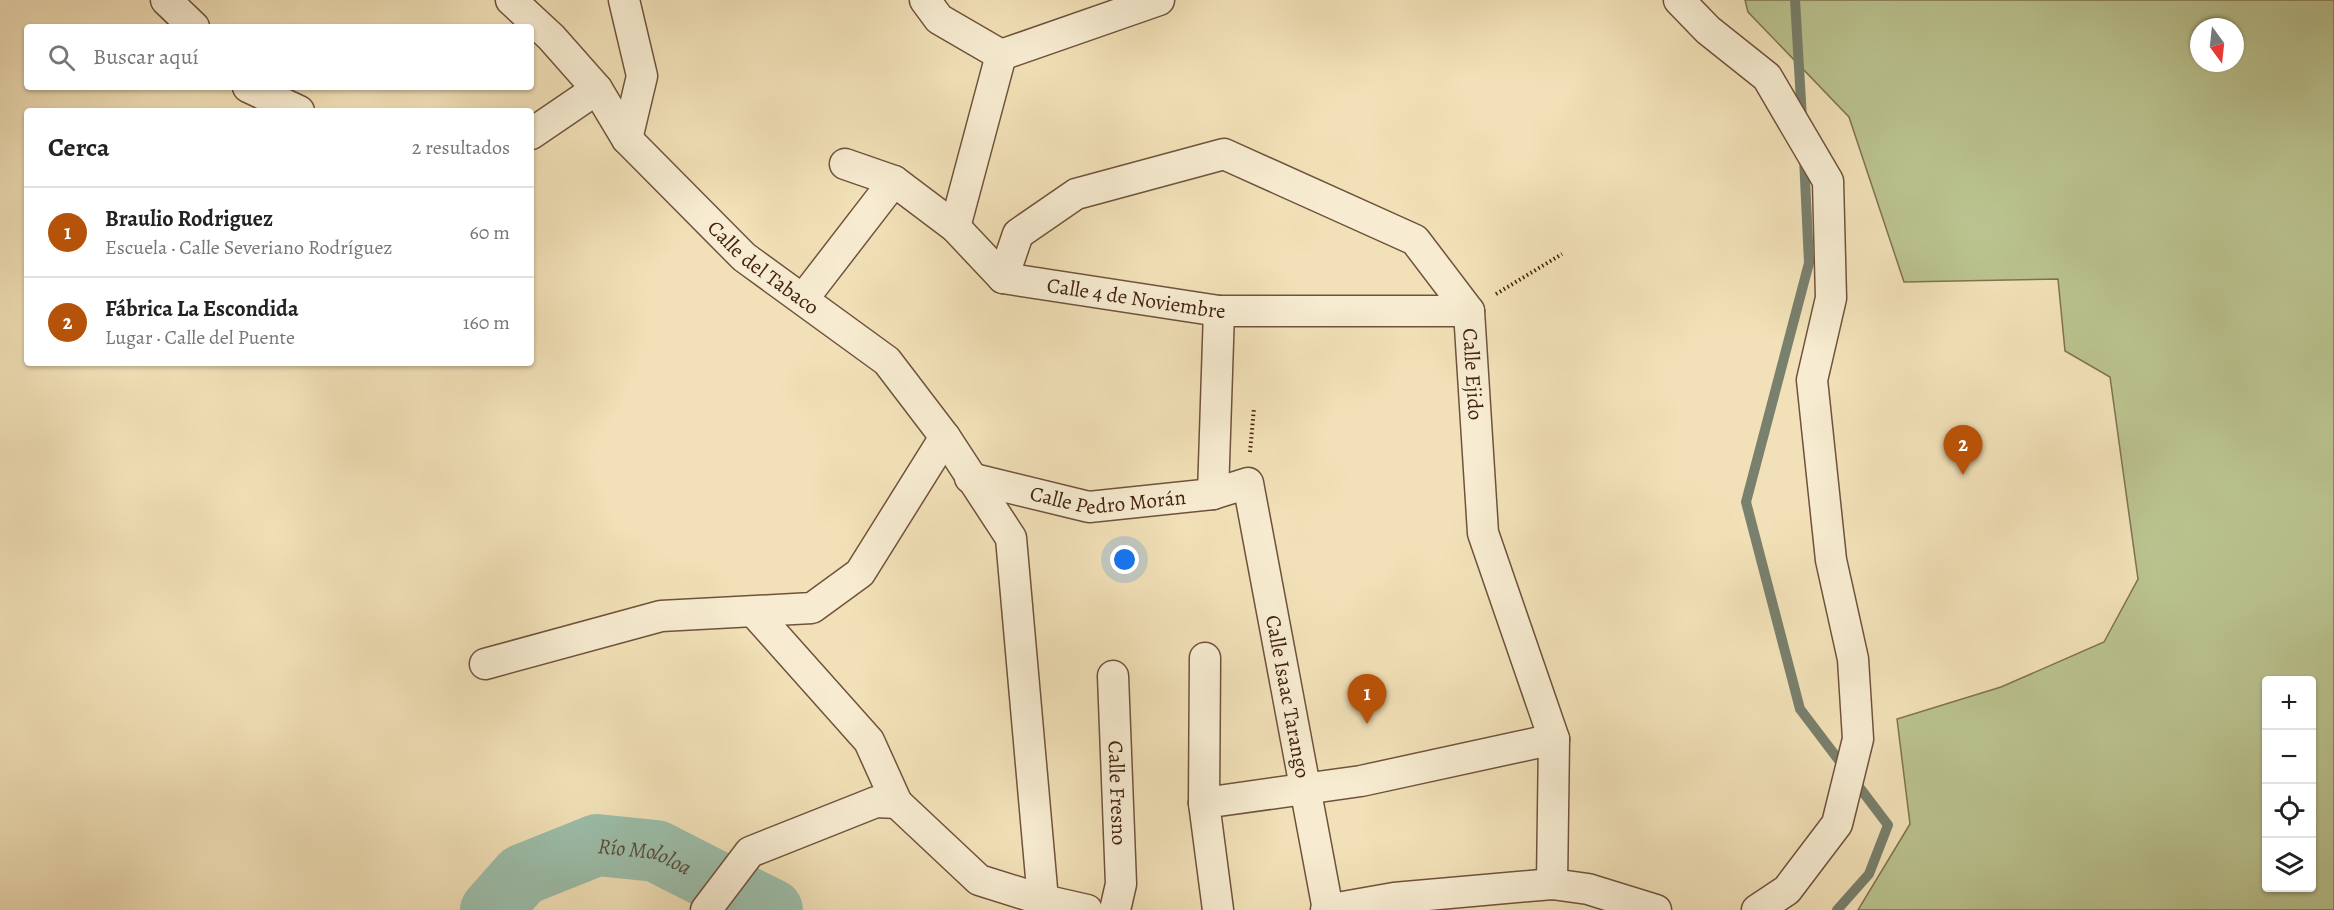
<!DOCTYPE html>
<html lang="es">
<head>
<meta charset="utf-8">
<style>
  :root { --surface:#fff; --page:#f2f2f2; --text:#222; --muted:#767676; --line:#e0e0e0; --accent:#b45309 }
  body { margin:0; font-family:Alegreya,serif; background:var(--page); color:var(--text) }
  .controls { position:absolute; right:18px; bottom:18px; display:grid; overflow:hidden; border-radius:6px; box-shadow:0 2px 4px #0004 }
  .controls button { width:54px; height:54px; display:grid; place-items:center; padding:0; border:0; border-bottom:2px solid var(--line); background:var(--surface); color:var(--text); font:30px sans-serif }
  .compass { position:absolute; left:2190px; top:18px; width:54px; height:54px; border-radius:50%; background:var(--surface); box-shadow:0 2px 4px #0004; rotate:165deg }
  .you { position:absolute; left:1125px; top:560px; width:21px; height:21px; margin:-15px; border:4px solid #fff; border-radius:50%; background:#1a73e8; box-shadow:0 0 0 9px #1a73e833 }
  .badge { display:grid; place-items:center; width:39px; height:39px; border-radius:50%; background:var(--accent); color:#fff; font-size:20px; font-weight:700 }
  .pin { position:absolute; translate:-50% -50px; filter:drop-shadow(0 2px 3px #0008) }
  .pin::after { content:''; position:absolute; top:32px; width:21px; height:18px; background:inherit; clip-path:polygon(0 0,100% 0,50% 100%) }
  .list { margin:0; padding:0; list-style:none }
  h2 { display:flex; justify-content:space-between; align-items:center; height:78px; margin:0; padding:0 24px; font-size:26px }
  h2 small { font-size:20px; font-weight:400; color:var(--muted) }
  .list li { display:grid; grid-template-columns:39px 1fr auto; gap:18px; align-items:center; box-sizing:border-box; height:90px; padding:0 24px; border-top:2px solid var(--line) }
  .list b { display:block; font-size:22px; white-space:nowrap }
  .list p { margin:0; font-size:20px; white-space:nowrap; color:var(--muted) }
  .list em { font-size:20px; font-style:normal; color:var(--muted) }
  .icon { flex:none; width:33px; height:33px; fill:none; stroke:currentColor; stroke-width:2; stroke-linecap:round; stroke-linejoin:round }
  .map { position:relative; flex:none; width:2334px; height:910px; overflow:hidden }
  .search { position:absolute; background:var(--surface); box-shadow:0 2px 4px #0004; left:24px; top:24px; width:510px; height:66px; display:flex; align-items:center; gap:15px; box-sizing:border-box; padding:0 21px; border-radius:6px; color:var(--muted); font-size:22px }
  .panel { position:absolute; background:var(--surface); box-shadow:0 2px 4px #0004; left:24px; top:108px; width:510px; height:258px; border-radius:6px }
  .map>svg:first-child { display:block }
  .green { fill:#bac38f; stroke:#7f7350; stroke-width:1.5; fill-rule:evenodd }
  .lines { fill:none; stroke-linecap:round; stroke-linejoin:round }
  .stream { stroke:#79806d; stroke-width:10 }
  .river { stroke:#9cbeaa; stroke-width:62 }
  .minor-casing { stroke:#70523c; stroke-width:33 }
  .path { stroke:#442312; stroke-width:4; stroke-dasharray:1.5 3; stroke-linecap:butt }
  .minor { stroke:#f7ecd1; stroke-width:30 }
  .labels { text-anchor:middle; stroke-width:5; stroke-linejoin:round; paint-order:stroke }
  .street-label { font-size:21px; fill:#442312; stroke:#f7ecd1 }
  .water-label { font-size:22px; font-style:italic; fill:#5a4a38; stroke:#f7ecd1 }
</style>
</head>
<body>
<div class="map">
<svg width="2334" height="910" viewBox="0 0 2334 910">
  <rect width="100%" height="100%" fill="#f2e1b8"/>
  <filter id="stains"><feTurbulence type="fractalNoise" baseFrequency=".00333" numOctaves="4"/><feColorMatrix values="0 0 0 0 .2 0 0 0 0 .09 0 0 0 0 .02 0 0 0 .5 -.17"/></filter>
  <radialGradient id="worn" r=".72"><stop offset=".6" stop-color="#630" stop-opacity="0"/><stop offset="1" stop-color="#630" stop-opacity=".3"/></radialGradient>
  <path class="green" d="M1745,0H2334V910H1858L1910,824L1897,719L2001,687L2104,642L2138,579L2110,377L2065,351L2058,279L1904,282L1849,117L1748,12ZM2199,27H2235V63H2199ZM2266,680H2312V888H2266Z"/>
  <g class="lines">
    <path class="stream" d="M1795,0L1802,118
      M1804,158L1809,263L1746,502L1800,709L1888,825L1869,874L1837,910"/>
    <path class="river" id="s1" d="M491,910L522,875L597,845L656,851L772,910"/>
    <defs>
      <g id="minor">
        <path d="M166,0L194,27"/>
        <path id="s2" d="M511,0L551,37L597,89L627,139L744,257L887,361L945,437L1011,538L1043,900"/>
        <path d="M624,0L642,76L627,139"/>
        <path d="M925,0L939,19L1001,55L1159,0"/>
        <path d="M1679,0L1708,30L1767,77L1828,181L1831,298L1812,380L1831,560L1853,659L1858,739L1837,824L1787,890L1757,910"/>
        <path d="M248,87L299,111"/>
        <path d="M531,134L597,89"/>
        <path id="s3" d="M845,164L894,181L955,227L1003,278L1219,311H1469"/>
        <path d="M955,227L1001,55"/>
        <path id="s4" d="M1003,278L1018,234L1076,194L1224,154L1415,240L1469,311L1483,533L1554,739L1552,884"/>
        <path d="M803,299L894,181"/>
        <path id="s5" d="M970,478L1089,507L1213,494L1248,483L1328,910"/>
        <path d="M1213,494L1219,311"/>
        <path d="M754,612L869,741L897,803"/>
        <path d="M1205,658L1204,803L1218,910"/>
        <path d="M485,664L661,616L812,608L860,573L945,437"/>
        <path id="s6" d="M1113,676L1121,884L1115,910"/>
        <path d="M1204,803L1361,781L1554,739"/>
        <path d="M706,910L750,852L876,802L897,803L979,880L1043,900L1087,910"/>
        <path d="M1326,910L1394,898L1552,884L1588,889L1656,910"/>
      </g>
    </defs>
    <use href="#minor" class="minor-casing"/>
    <path class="path" d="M1496,294L1562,254
      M1250,452L1254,408"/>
    <use href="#minor" class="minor"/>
  </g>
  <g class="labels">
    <g class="street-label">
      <text dy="7" stroke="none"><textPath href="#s2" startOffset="370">Calle del Tabaco</textPath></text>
      <text dy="7" stroke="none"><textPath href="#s3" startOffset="333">Calle 4 de Noviembre</textPath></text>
      <text dy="7" stroke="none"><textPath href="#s4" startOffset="632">Calle Ejido</textPath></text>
      <text dy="7" stroke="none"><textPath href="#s5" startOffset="141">Calle Pedro Morán</textPath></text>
      <text dy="7" stroke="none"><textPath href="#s5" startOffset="501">Calle Isaac Tarango</textPath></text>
      <text dy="7" stroke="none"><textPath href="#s6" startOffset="117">Calle Fresno</textPath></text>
    </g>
    <g class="water-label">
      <text dy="8" stroke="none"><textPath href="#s1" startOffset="177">Río Mololoa</textPath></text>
    </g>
  </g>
  <rect width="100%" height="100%" filter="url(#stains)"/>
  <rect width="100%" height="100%" fill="url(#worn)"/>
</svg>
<div class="controls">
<button>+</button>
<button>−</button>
<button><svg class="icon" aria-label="locate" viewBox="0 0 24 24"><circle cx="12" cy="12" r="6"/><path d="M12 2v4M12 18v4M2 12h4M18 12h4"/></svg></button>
<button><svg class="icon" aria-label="layers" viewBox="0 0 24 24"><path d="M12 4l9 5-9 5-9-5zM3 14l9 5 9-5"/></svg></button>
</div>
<svg class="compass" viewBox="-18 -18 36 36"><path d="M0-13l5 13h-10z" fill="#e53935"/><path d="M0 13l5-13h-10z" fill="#767676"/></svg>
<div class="you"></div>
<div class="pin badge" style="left:1367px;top:724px">1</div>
<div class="pin badge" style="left:1963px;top:475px">2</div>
<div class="search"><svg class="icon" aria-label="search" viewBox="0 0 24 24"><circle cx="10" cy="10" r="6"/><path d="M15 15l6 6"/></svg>Buscar aquí</div>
<section class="panel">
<h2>Cerca<small>2 resultados</small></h2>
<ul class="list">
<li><span class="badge">1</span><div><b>Braulio Rodriguez</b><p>Escuela · Calle Severiano Rodríguez</p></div><em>60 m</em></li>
<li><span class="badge">2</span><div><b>Fábrica La Escondida</b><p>Lugar · Calle del Puente</p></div><em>160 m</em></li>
</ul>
</section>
</div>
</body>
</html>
